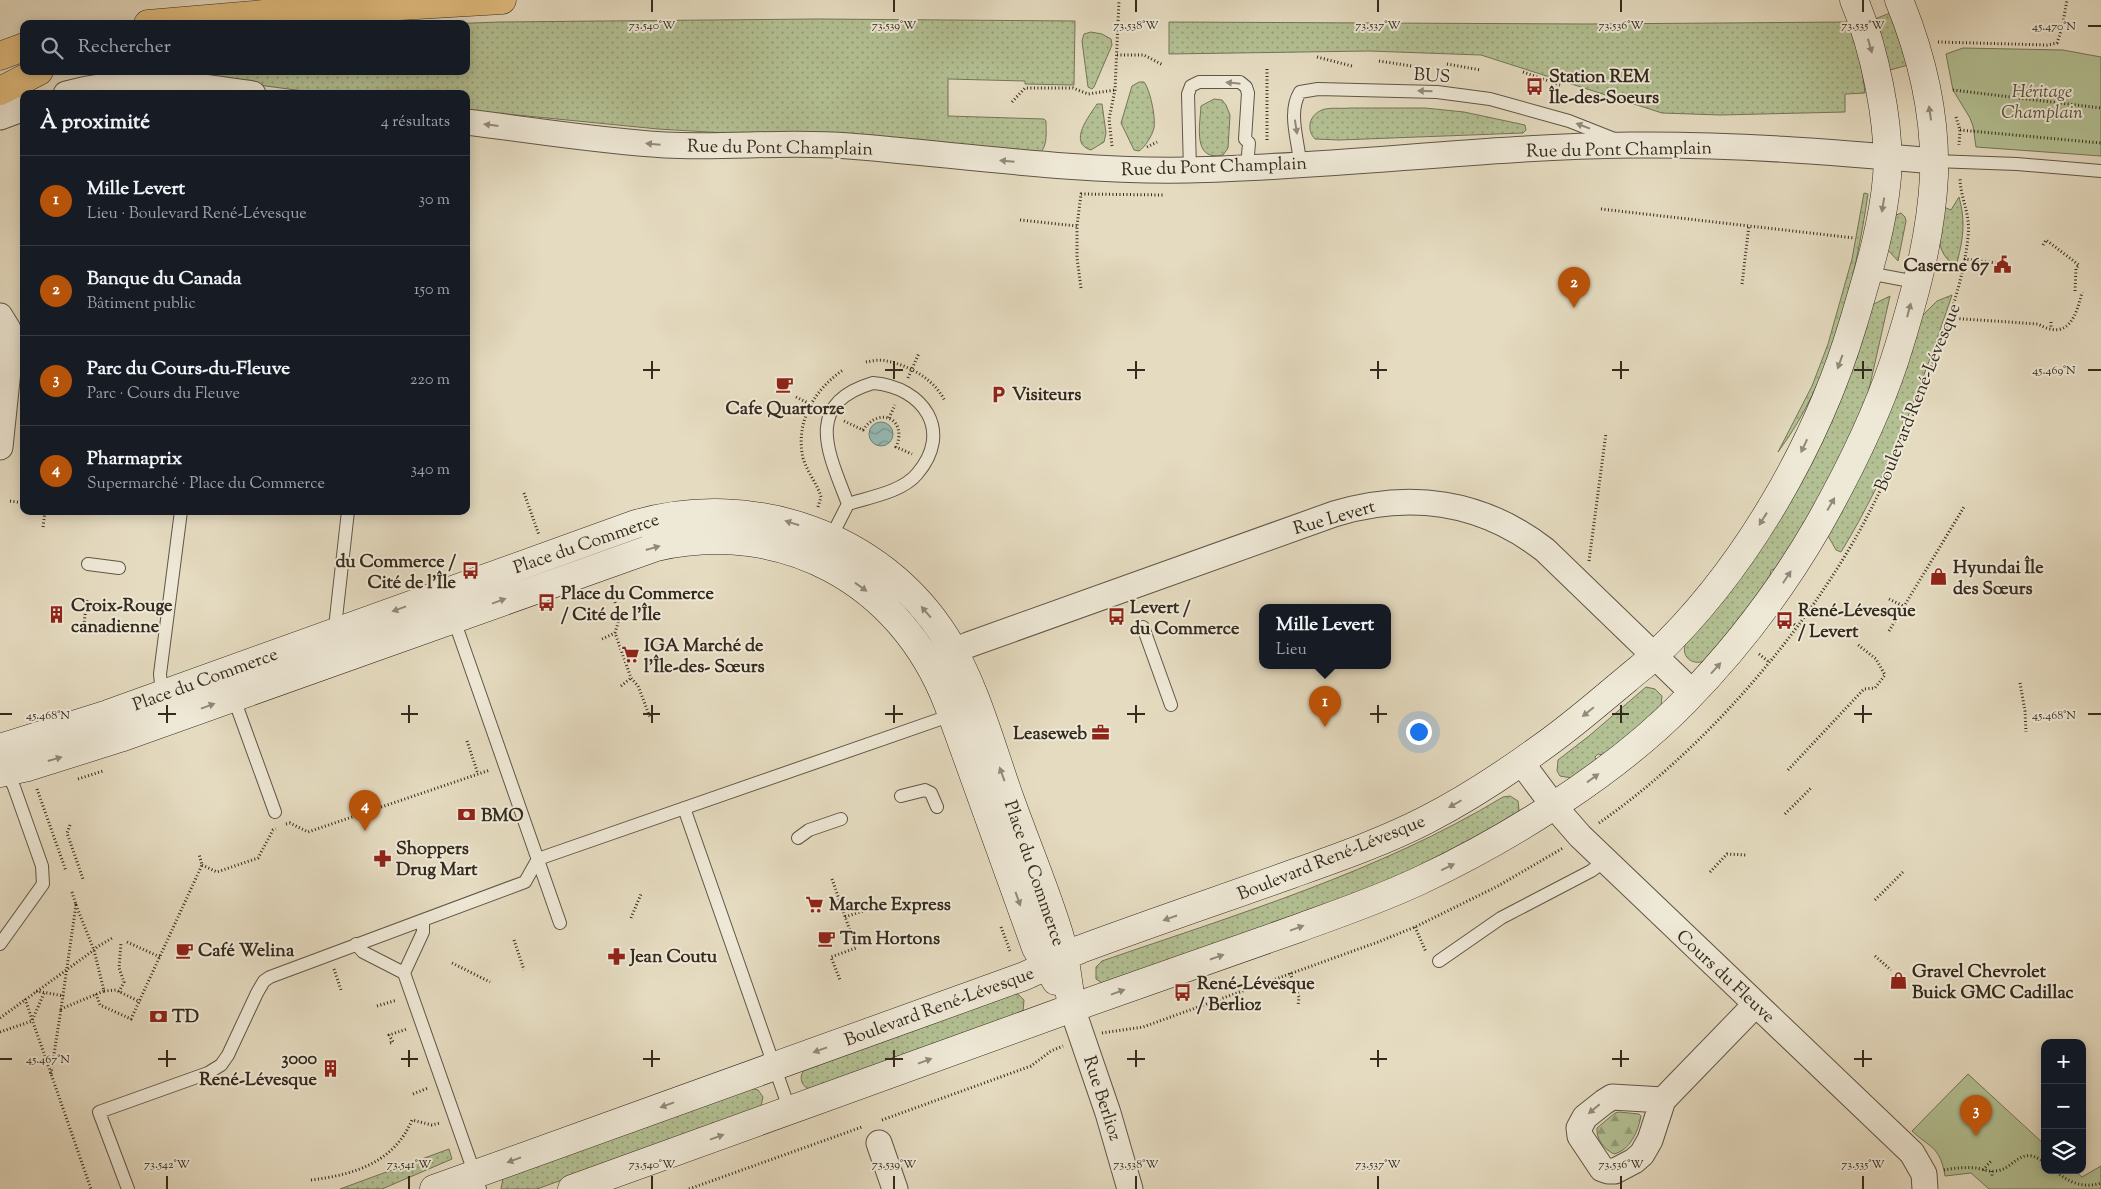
<!DOCTYPE html>
<html lang="fr">
<head>
<meta charset="utf-8">
<style>
  :root { --surface:#171b24; --page:#20242c; --text:#f1f3f6; --muted:#9ea1a6; --line:#363941; --accent:#b45309 }
  body { margin:0; font-family:"Sorts Mill Goudy",serif; background:var(--page); color:var(--text) }
  .controls { position:absolute; right:15px; bottom:15px; display:grid; overflow:hidden; border-radius:10px; box-shadow:0 2px 12px #0003 }
  .controls button { width:45px; height:45px; display:grid; place-items:center; padding:0; border:0; border-bottom:1px solid var(--line); background:var(--surface); color:var(--text); font:25px sans-serif }
  .you { position:absolute; left:1418px; top:731px; width:18px; height:18px; margin:-12px; border:4px solid #fff; border-radius:50%; background:#1a73e8; box-shadow:0 0 0 8px #1a73e833 }
  .badge { display:grid; place-items:center; width:32px; height:32px; border-radius:50%; background:var(--accent); color:#fff; font-size:16px; font-weight:700 }
  .pin { position:absolute; translate:-50% -41px; filter:drop-shadow(0 1px 2px #0008) }
  .pin::after { content:''; position:absolute; top:26px; width:18px; height:15px; background:inherit; clip-path:polygon(0 0,100% 0,50% 100%) }
  .popup { position:absolute; left:1259px; top:604px; width:132px; height:65px; box-sizing:border-box; display:grid; place-content:center; border-radius:10px; background:var(--surface); filter:drop-shadow(0 1px 4px #0005); font-size:16px; white-space:nowrap; color:var(--muted) }
  .popup b { font-size:19px; color:var(--text) }
  .popup::after { content:''; position:absolute; left:50%; top:100%; margin-left:-10px; border:10px solid transparent; border-top-color:var(--surface) }
  .list { margin:0; padding:0; list-style:none }
  h2 { display:flex; justify-content:space-between; align-items:center; height:65px; margin:0; padding:0 20px; font-size:21px }
  h2 small { font-size:16px; font-weight:400; color:var(--muted) }
  .list li { display:grid; grid-template-columns:32px 1fr auto; gap:15px; align-items:center; box-sizing:border-box; height:90px; padding:0 20px; border-top:1px solid var(--line) }
  .list b { display:block; font-size:19px; white-space:nowrap }
  .list p { margin:0; font-size:16px; white-space:nowrap; color:var(--muted) }
  .list em { font-size:16px; font-style:normal; color:var(--muted) }
  .icon { flex:none; width:28px; height:28px; fill:none; stroke:currentColor; stroke-width:2; stroke-linecap:round; stroke-linejoin:round }
  .map { position:relative; flex:none; width:2101px; height:1189px; overflow:hidden }
  .search { position:absolute; background:var(--surface); box-shadow:0 2px 12px #0003; left:20px; top:20px; width:450px; height:55px; display:flex; align-items:center; gap:12px; box-sizing:border-box; padding:0 18px; border-radius:10px; color:var(--muted); font-size:19px }
  .panel { position:absolute; background:var(--surface); box-shadow:0 2px 12px #0003; left:20px; top:90px; width:450px; height:425px; border-radius:10px }
  .map>svg:first-child { display:block }
  .grass { fill:url(#grass-dots); stroke:#747558 }
  .forest { fill:url(#forest-firs); stroke:#747558 }
  .park { fill:#b3c093; stroke:#747558 }
  .water { fill:url(#water-waves); stroke:#6f8179 }
  .lines { fill:none; stroke-linecap:round; stroke-linejoin:round }
  .lane-casing { stroke:#605646; stroke-width:14 }
  .street-casing { stroke:#605646; stroke-width:27 }
  .secondary-casing { stroke:#342a1e; stroke-width:29 }
  .highway-casing { stroke:#342a1e; stroke-width:29 }
  .path { stroke:#342a1e; stroke-width:3; stroke-dasharray:1 2.5; stroke-linecap:butt }
  .lane { stroke:#eee8d6; stroke-width:12 }
  .street { stroke:#eee8d6; stroke-width:25 }
  .secondary { stroke:#eee8d6; stroke-width:28 }
  .highway { stroke:#e2be80; stroke-width:28 }
  .oneway { fill:#91897a }
  .ticks { fill:none; stroke:#342a1e; stroke-width:2 }
  .labels { text-anchor:middle; stroke-width:4; stroke-linejoin:round; paint-order:stroke }
  .street-label { font-size:18px; fill:#342a1e; stroke:#eee8d6 }
  .poi-label { font-size:18px; font-weight:bold; fill:#342a1e; stroke:#eee8d6; text-anchor:start }
  .park-label { font-size:18px; font-style:italic; fill:#54503b; stroke:#eee8d6 }
  .ticks-label { font-size:12px; text-anchor:middle; fill:#342a1e; stroke:#eee8d6; stroke-width:4; stroke-linejoin:round; paint-order:stroke }
</style>
</head>
<body>
<div class="map">
<svg width="2101" height="1189" viewBox="0 0 2101 1189">
  <defs>
    <pattern id="grass-dots" width="8" height="8" patternUnits="userSpaceOnUse" patternTransform="scale(1.25)"><rect width="8" height="8" fill="#b3c093"/><path d="M2 2h.1M6 6h.1" fill="none" stroke="#929c77" stroke-width="1.8" stroke-linecap="round"/></pattern>
    <pattern id="forest-firs" width="22" height="20" patternUnits="userSpaceOnUse" patternTransform="scale(1.25)"><rect width="22" height="20" fill="#b3c093"/><path d="M5 1l3.5 6h-7zM16 11l3.5 6h-7z" fill="#929c77"/></pattern>
    <pattern id="water-waves" width="16" height="10" patternUnits="userSpaceOnUse" patternTransform="scale(1.25)"><rect width="16" height="10" fill="#96bbb5"/><path d="M0 5q4-4 8 0t8 0" fill="none" stroke="#7b9893"/></pattern>
  </defs>
  <rect width="100%" height="100%" fill="#e5dbc0"/>
  <filter id="stains"><feTurbulence type="fractalNoise" baseFrequency=".004" numOctaves="4"/><feColorMatrix values="0 0 0 0 .2 0 0 0 0 .09 0 0 0 0 .02 0 0 0 .5 -.17"/></filter>
  <radialGradient id="worn" r=".72"><stop offset=".6" stop-color="#630" stop-opacity="0"/><stop offset="1" stop-color="#630" stop-opacity=".3"/></radialGradient>
  <path class="grass" d="M1890,13L1908,65L1890,70L1875,19Z
    M818,19L1075,21L1074,85L1025,84V81L948,79V116L1044,119L1046,121C1046,132 1048,145 1040,153L801,133H725L658,129L466,110V94H326L153,71H466V24H445L500,22Z
    M1169,22L1588,24L1848,22L1861,61L1865,93L1845,94V112L1720,115L1662,113L1481,55L1369,51L1169,54Z
    M1091,32L1102,34L1111,39L1112,45L1094,87L1092,89L1088,87L1082,41L1084,34Z
    M1139,82H1144C1150,89 1156,118 1154,128C1152,136 1145,147 1139,151L1134,150L1121,123L1132,86Z
    M1214,99L1222,100L1226,105L1230,115L1228,148L1223,155C1192,162 1200,125 1201,106Z
    M1097,104H1102L1106,133L1104,142L1091,150C1067,143 1090,115 1097,104Z
    M1350,108H1425L1464,112L1525,125L1526,130L1523,133L1339,140L1315,139C1306,130 1309,115 1322,110C1329,107 1342,109 1350,108Z
    M1864,193L1868,194C1855,281 1832,380 1778,452L1812,386L1828,344L1852,259Z
    M1959,197C1966,222 1963,241 1956,266C1933,252 1939,230 1944,207L1951,210Z
    M1901,213L1905,217L1906,221L1898,261L1886,248L1894,216Z
    M1952,295C1922,384 1890,472 1841,552L1836,550L1827,534L1921,317L1937,301Z
    M1890,296L1867,398L1828,487L1775,569L1771,570C1770,592 1720,642 1704,661C1692,666 1680,656 1686,643L1872,305Z
    M1646,687L1655,689L1662,696L1661,706L1657,712L1603,755L1598,754L1595,757L1596,760L1571,778L1560,776L1557,771L1558,760L1589,736Z
    M1510,796L1518,801L1519,810L1517,814L1442,857L1336,902L1102,983L1096,979V967L1102,961C1238,914 1379,872 1503,797Z
    M1013,994L1019,995L1024,1000L1023,1012L808,1089C800,1084 799,1075 805,1069Z
    M749,1088L758,1090L763,1097L761,1106L757,1109L537,1189H501L503,1178Z
    M449,1149L452,1159L382,1189H340Z"/>
  <path class="forest" d="M1619,1112L1639,1114L1641,1116C1638,1132 1630,1150 1614,1154C1604,1149 1596,1139 1597,1128L1615,1113Z"/>
  <path class="park" d="M1963,48L2063,50L2101,57V156L1976,147L1973,126L1970,118L1953,90L1946,54Z
    M1968,1074L2045,1145V1170H2074L2082,1177L2101,1166V1189H1989L1971,1173L1945,1176C1940,1146 1930,1148 1912,1131Z"/>
  <path class="water" d="M869 434a12 12 0 1 1 24 0a12 12 0 1 1-24 0Z"/>
  <g class="lines">
    <defs>
      <path id="lane" d="M1934,161L2017,164L2101,171
        M1300,164C1299,142 1287,113 1300,92L1318,89L1437,92L1490,99L1569,121L1617,140
        M1190,170L1188,94L1191,86L1199,82H1240L1246,87L1248,93L1245,139L1249,143L1247,167
        M1868,273L1916,282
        M873,383C923,387 954,431 917,474C902,492 870,497 848,504C829,454 802,404 873,383Z
        M829,541L848,504
        M88,564L119,568
        M453,617L560,923
        M1143,627L1171,705
        M341,630L336,618L348,511
        M162,694L160,674L181,511
        M233,696L275,812
        M901,796L925,790L931,793L937,807
        M684,808L790,1111
        M798,838L809,830L841,819
        M0,944L43,884L42,866L14,787L7,772
        M356,944L363,952L404,973L480,1189
        M1439,961L1501,918L1591,871L1605,861
        M404,973L423,932V920
        M128,1189L99,1112L208,1073L221,1065L228,1055L257,993L264,981L270,977L525,882L538,859L952,715"/>
      <path id="street" d="M66,94C133,75 186,84 253,94
        M0,117L24,108
        M466,122C532,130 598,141 665,145C726,148 788,141 849,146C962,155 1075,172 1188,170C1336,167 1483,147 1631,145C1732,144 1833,152 1934,161
        M0,316L8,329L11,342L0,447
        M934,660L968,645L1334,514C1410,491 1482,501 1545,550L1693,693
        M1521,762L1553,805L1580,836L1912,1153L1924,1174L1925,1189
        M1072,1008L1108,1113L1130,1189
        M1663,1100L1612,1097L1604,1102L1585,1117L1579,1128L1580,1136L1602,1169L1608,1171H1615L1634,1161L1642,1154L1650,1140L1663,1100L1756,1004
        M879,1143L895,1189"/>
      <path id="secondary" d="M0,748L108,714L636,524C752,491 881,534 946,638C976,687 991,746 1010,799C1026,844 1045,888 1059,934C1066,957 1068,984 1072,1008
        M0,773L28,767L120,738L656,547C784,518 901,582 948,704L1036,948L1056,981
        M434,1189L1022,977C1042,969 1061,957 1081,949C1151,923 1222,899 1292,874C1337,858 1383,842 1426,820C1467,799 1505,774 1542,747C1572,726 1599,702 1627,679C1636,671 1646,664 1654,656C1745,570 1817,444 1853,324C1867,277 1883,226 1887,177C1891,125 1874,47 1854,0
        M572,1189C739,1129 905,1068 1072,1008C1148,981 1224,955 1299,928C1340,913 1381,899 1421,880C1510,838 1616,772 1685,701C1737,648 1781,590 1818,526C1848,473 1875,419 1894,362C1913,303 1931,239 1934,176C1936,116 1922,56 1899,0"/>
      <path id="highway" d="M148,24L264,14L502,0
        M0,56L24,47
        M0,91L39,71"/>
    </defs>
    <use href="#lane" class="lane-casing"/>
    <use href="#street" class="street-casing"/>
    <use href="#secondary" class="secondary-casing"/>
    <use href="#highway" class="highway-casing"/>
    <path class="path" d="M1938,42L2047,45L2057,43L2062,28L2067,0
      M1117,55H1144L1163,65
      M1317,57L1352,66
      M1379,61L1418,67
      M1447,64L1481,70
      M1523,72L1560,85
      M1953,90L2101,108
      M1586,94L1615,104
      M1012,102L1025,88H1073L1088,94L1115,90
      M1956,117L1960,130L1959,145
      M1960,130L2101,143
      M1267,140V68
      M1112,146L1109,119L1115,90L1119,0
      M1147,147L1157,142
      M1601,209L1854,238
      M1020,220L1077,226
      M2043,245L2046,240L2079,265L2076,268L2075,291
      M23,256H24
      M1964,259L1996,263
      M1742,284L1749,225
      M1081,288L1077,258V226L1081,194L1163,195
      M1949,318L2038,324C2068,341 2076,317 2082,292
      M2051,322V329
      M866,362C872,361 880,359 886,361C909,365 934,379 945,401
      M908,378L919,353
      M796,397L818,408
      M889,418L895,405
      M844,421L863,430C880,405 908,420 896,447L912,454
      M524,493L539,535
      M10,501L24,503
      M818,507L821,497C817,483 807,472 803,458C795,422 814,390 843,370
      M43,527L45,511
      M1589,561L1606,433
      M610,589L620,616L615,633L631,678L638,686L650,717
      M1889,599L1903,606
      M87,600L83,631L111,633
      M86,608L113,612
      M1785,620H1789L1796,626
      M1889,631L1964,507
      M602,639L615,633
      M1759,654L1769,662
      M2020,683L2025,711L2026,732
      M621,686L631,678
      M467,741L478,774
      M1788,770L1864,689L1875,688L1885,675L1876,659L1857,644
      M78,779L103,771
      M37,789L66,871
      M1785,814L1811,788
      M1599,823C1701,752 1799,640 1860,530C1887,480 1909,428 1929,374C1945,330 1963,285 1968,237C1971,213 1960,199 1960,177
      M286,824L290,823L308,832L490,770
      M70,825L67,833L83,879
      M202,865L217,872L258,858L273,830L276,829
      M1710,872L1727,854L1746,855
      M832,879L856,948L831,957L840,980
      M72,892L76,905
      M1875,900L1904,871
      M76,905L94,950L104,991L61,1009Z
      M845,917L875,907
      M631,918L641,894
      M1001,927L1010,951
      M1415,927L1426,952
      M514,940L524,970
      M127,942L160,957
      M1875,956L1891,970
      M452,963L490,982
      M334,969L341,990
      M1290,973L1299,997L1298,1006
      M36,991L64,996
      M104,991L116,990L140,1002
      M119,992L124,982L119,968L121,943
      M96,994L100,1005L131,1019L202,865L199,854
      M25,999L91,1189
      M377,1006L397,1000
      M0,1018L94,950L97,947L114,937
      M0,1032L32,1021L44,993
      M1102,1033L1143,1027L1378,942L1415,927L1498,886L1563,848
      M390,1043L393,1042L389,1035L407,1029
      M51,1074L61,1009
      M413,1094L428,1088
      M882,1120L1031,1066L1051,1051L1063,1046
      M1944,1170C1954,1168 1965,1167 1976,1168C1982,1169 1989,1172 1995,1171C2015,1170 2020,1143 2045,1163
      M1983,1170L1991,1161
      M2054,1170C2068,1182 2083,1189 2101,1183
      M1992,1171V1177
      M311,1180C353,1175 394,1163 412,1120L432,1125L440,1123
      M689,1189L862,1127"/>
    <use href="#lane" class="lane"/>
    <use href="#street" class="street"/>
    <use href="#secondary" class="secondary"/>
    <use href="#highway" class="highway"/>
  </g>
  <defs><path id="oneway-solid" d="M-6-.8H1V-3.2L6.5 0L1 3.2V.8H-6Z" transform="scale(1.25)"/></defs>
  <g class="oneway">
    <use href="#oneway-solid" transform="translate(1870 46) rotate(74)"/>
    <use href="#oneway-solid" transform="translate(1233 83) rotate(-174)"/>
    <use href="#oneway-solid" transform="translate(1425 91) rotate(-179)"/>
    <use href="#oneway-solid" transform="translate(1930 113) rotate(-98)"/>
    <use href="#oneway-solid" transform="translate(491 125) rotate(-173)"/>
    <use href="#oneway-solid" transform="translate(1583 126) rotate(-159)"/>
    <use href="#oneway-solid" transform="translate(1296 127) rotate(81)"/>
    <use href="#oneway-solid" transform="translate(653 144) rotate(-175)"/>
    <use href="#oneway-solid" transform="translate(1007 161) rotate(-175)"/>
    <use href="#oneway-solid" transform="translate(1883 205) rotate(99)"/>
    <use href="#oneway-solid" transform="translate(1909 310) rotate(-75)"/>
    <use href="#oneway-solid" transform="translate(1840 362) rotate(110)"/>
    <use href="#oneway-solid" transform="translate(1804 446) rotate(115)"/>
    <use href="#oneway-solid" transform="translate(1831 504) rotate(-60)"/>
    <use href="#oneway-solid" transform="translate(1763 519) rotate(122)"/>
    <use href="#oneway-solid" transform="translate(792 523) rotate(-163)"/>
    <use href="#oneway-solid" transform="translate(653 548) rotate(-16)"/>
    <use href="#oneway-solid" transform="translate(1787 577) rotate(-57)"/>
    <use href="#oneway-solid" transform="translate(861 587) rotate(36)"/>
    <use href="#oneway-solid" transform="translate(499 601) rotate(-20)"/>
    <use href="#oneway-solid" transform="translate(399 609) rotate(160)"/>
    <use href="#oneway-solid" transform="translate(926 612) rotate(-131)"/>
    <use href="#oneway-solid" transform="translate(1716 668) rotate(-48)"/>
    <use href="#oneway-solid" transform="translate(208 706) rotate(-20)"/>
    <use href="#oneway-solid" transform="translate(1588 712) rotate(141)"/>
    <use href="#oneway-solid" transform="translate(55 759) rotate(-16)"/>
    <use href="#oneway-solid" transform="translate(1002 774) rotate(-110)"/>
    <use href="#oneway-solid" transform="translate(1593 778) rotate(-36)"/>
    <use href="#oneway-solid" transform="translate(1455 804) rotate(150)"/>
    <use href="#oneway-solid" transform="translate(1448 867) rotate(-26)"/>
    <use href="#oneway-solid" transform="translate(1018 899) rotate(70)"/>
    <use href="#oneway-solid" transform="translate(1170 918) rotate(161)"/>
    <use href="#oneway-solid" transform="translate(1297 928) rotate(-20)"/>
    <use href="#oneway-solid" transform="translate(1217 957) rotate(-19)"/>
    <use href="#oneway-solid" transform="translate(1118 992) rotate(-20)"/>
    <use href="#oneway-solid" transform="translate(820 1050) rotate(160)"/>
    <use href="#oneway-solid" transform="translate(925 1061) rotate(-20)"/>
    <use href="#oneway-solid" transform="translate(667 1105) rotate(160)"/>
    <use href="#oneway-solid" transform="translate(1594 1109) rotate(140)"/>
    <use href="#oneway-solid" transform="translate(717 1137) rotate(-20)"/>
    <use href="#oneway-solid" transform="translate(514 1160) rotate(160)"/>
  </g>
  <path class="ticks" d="M652,0V12M894,0V12M1136,0V12M1378,0V12M1621,0V12M1863,0V12M2088,26H2101M652,361V379M894,361V379M1136,361V379M1378,361V379M1621,361V379M1863,361V379M643,370H660M885,370H903M1127,370H1145M1370,370H1387M1612,370H1629M1854,370H1872M2088,370H2101M167,705V723M409,705V723M652,705V723M894,705V723M1136,705V723M1378,705V723M1621,705V723M1863,705V723M0,714H12M158,714H176M401,714H418M643,714H660M885,714H903M1127,714H1145M1370,714H1387M1612,714H1629M1854,714H1872M2088,714H2101M167,1050V1067M409,1050V1067M652,1050V1067M894,1050V1067M1136,1050V1067M1378,1050V1067M1621,1050V1067M1863,1050V1067M0,1059H12M158,1059H176M401,1059H418M643,1059H660M885,1059H903M1127,1059H1145M1370,1059H1387M1612,1059H1629M1854,1059H1872M167,1176V1189M409,1176V1189M652,1176V1189M894,1176V1189M1136,1176V1189M1378,1176V1189M1621,1176V1189M1863,1176V1189"/>
  <defs>
    <symbol id="bus-bare" viewBox="-9 -9 18 18"><path d="M-5-6H5V4H4V6H2V4H-2V6H-4V4H-5ZM-3.5-4V0h7V-4ZM-3.5 1.2v1.5H-2V1.2ZM2 1.2v1.5H3.5V1.2Z" fill="#8f2418" stroke="#eee8d6" stroke-width="2.5" paint-order="stroke"/></symbol>
    <symbol id="civic-bare" viewBox="-9 -9 18 18"><path d="M-.6-6.5H3V-4.5H.6V-3L4-1V1h2V6H-6V1h2V-1L-.6-3ZM-1.2 2.5V6h2.4V2.5Z" fill="#8f2418" stroke="#eee8d6" stroke-width="2.5" paint-order="stroke"/></symbol>
    <symbol id="cafe-bare" viewBox="-9 -9 18 18"><path d="M-5.5-4.5H6V0H3Q3 3.5 0 3.5H-2.5Q-5.5 3.5-5.5 0ZM3-3.2v2h1.7v-2ZM-6 4.5H4V6H-6Z" fill="#8f2418" stroke="#eee8d6" stroke-width="2.5" paint-order="stroke"/></symbol>
    <symbol id="parking-bare" viewBox="-9 -9 18 18"><path d="M-3.5-5.5H1a3.5 3.5 0 0 1 0 7H-1V5.5H-3.5ZM-1-3.4V-.6H.8a1.4 1.4 0 0 0 0-2.8Z" fill="#8f2418" stroke="#eee8d6" stroke-width="2.5" paint-order="stroke"/></symbol>
    <symbol id="shop-bare" viewBox="-9 -9 18 18"><path d="M-5-2.5h2.3a2.7 3.5 0 0 1 5.4 0H5L5.5 6h-11ZM-1.5-2.5h3a1.5 2.3 0 0 0-3 0Z" fill="#8f2418" stroke="#eee8d6" stroke-width="2.5" paint-order="stroke"/></symbol>
    <symbol id="building-bare" viewBox="-9 -9 18 18"><path d="M-4-6H4V6H1V3H-1V6H-4ZM-2.5-4.3h1.7v1.8h-1.7ZM.8-4.3h1.7v1.8H.8ZM-2.5-1h1.7V.8h-1.7ZM.8-1h1.7V.8H.8Z" fill="#8f2418" stroke="#eee8d6" stroke-width="2.5" paint-order="stroke"/></symbol>
    <symbol id="supermarket-bare" viewBox="-9 -9 18 18"><path d="M-6-5.5h2.5l.6 2H6L4.5 2H-2.5L-4.4-4H-6ZM-1.5 3.2a1.3 1.3 0 1 0 .1 0ZM3 3.2a1.3 1.3 0 1 0 .1 0Z" fill="#8f2418" stroke="#eee8d6" stroke-width="2.5" paint-order="stroke"/></symbol>
    <symbol id="office-bare" viewBox="-9 -9 18 18"><path d="M-6-3h4V-5.5h4V-3h4V5H-6ZM-1-4.5V-3h2v-1.5ZM-6 0V1H6V0Z" fill="#8f2418" stroke="#eee8d6" stroke-width="2.5" paint-order="stroke"/></symbol>
    <symbol id="bank-bare" viewBox="-9 -9 18 18"><path d="M-6-4H6V4H-6ZM0-2.3a2.3 2.3 0 1 0 0 4.6a2.3 2.3 0 1 0 0-4.6Z" fill="#8f2418" stroke="#eee8d6" stroke-width="2.5" paint-order="stroke"/></symbol>
    <symbol id="pharmacy-bare" viewBox="-9 -9 18 18"><path d="M-2-6h4v4h4v4h-4v4h-4v-4h-4v-4h4Z" fill="#8f2418" stroke="#eee8d6" stroke-width="2.5" paint-order="stroke"/></symbol>
  </defs>
  <g fill-rule="evenodd">
    <use href="#bus-bare" x="1522" y="74" width="25" height="25"/>
    <use href="#civic-bare" x="1990" y="252" width="25" height="25"/>
    <use href="#cafe-bare" x="772" y="372" width="25" height="25"/>
    <use href="#parking-bare" x="986" y="382" width="25" height="25"/>
    <use href="#bus-bare" x="458" y="558" width="25" height="25"/>
    <use href="#shop-bare" x="1926" y="564" width="25" height="25"/>
    <use href="#bus-bare" x="534" y="590" width="25" height="25"/>
    <use href="#building-bare" x="44" y="602" width="25" height="25"/>
    <use href="#bus-bare" x="1104" y="604" width="25" height="25"/>
    <use href="#bus-bare" x="1772" y="608" width="25" height="25"/>
    <use href="#supermarket-bare" x="618" y="642" width="25" height="25"/>
    <use href="#office-bare" x="1088" y="720" width="25" height="25"/>
    <use href="#bank-bare" x="454" y="802" width="25" height="25"/>
    <use href="#pharmacy-bare" x="370" y="846" width="25" height="25"/>
    <use href="#supermarket-bare" x="802" y="892" width="25" height="25"/>
    <use href="#cafe-bare" x="814" y="926" width="25" height="25"/>
    <use href="#cafe-bare" x="172" y="938" width="25" height="25"/>
    <use href="#pharmacy-bare" x="604" y="944" width="25" height="25"/>
    <use href="#shop-bare" x="1886" y="968" width="25" height="25"/>
    <use href="#bus-bare" x="1170" y="980" width="25" height="25"/>
    <use href="#bank-bare" x="146" y="1004" width="25" height="25"/>
    <use href="#building-bare" x="318" y="1056" width="25" height="25"/>
  </g>
  <g class="labels">
    <g class="street-label">
      <text transform="translate(1432 75) rotate(4)" y="6">BUS</text>
      <text transform="translate(780 147) rotate(1)" y="6">Rue du Pont Champlain</text>
      <text transform="translate(1619 149) rotate(-1)" y="6">Rue du Pont Champlain</text>
      <text transform="translate(1214 166) rotate(-2)" y="6">Rue du Pont Champlain</text>
      <text transform="translate(1917 397) rotate(-68)" y="6">Boulevard René-Lévesque</text>
      <text transform="translate(1334 517) rotate(-16)" y="6">Rue Levert</text>
      <text transform="translate(586 543) rotate(-19)" y="6">Place du Commerce</text>
      <text transform="translate(205 679) rotate(-20)" y="6">Place du Commerce</text>
      <text transform="translate(1331 857) rotate(-22)" y="6">Boulevard René-Lévesque</text>
      <text transform="translate(1035 873) rotate(71)" y="6">Place du Commerce</text>
      <text transform="translate(1726 976) rotate(43)" y="6">Cours du Fleuve</text>
      <text transform="translate(939 1006) rotate(-20)" y="6">Boulevard René-Lévesque</text>
      <text transform="translate(1103 1098) rotate(72)" y="6">Rue Berlioz</text>
    </g>
    <g class="poi-label">
      <text x="1549" y="82">Station REM<tspan x="1549" dy="21">Île-des-Soeurs</tspan></text>
      <text x="1989" y="271" text-anchor="end">Caserne 67</text>
      <text x="1012" y="400">Visiteurs</text>
      <text x="785" y="414" text-anchor="middle">Cafe Quartorze</text>
      <text x="456" y="567" text-anchor="end">du Commerce /<tspan x="456" dy="21">Cité de l'Île</tspan></text>
      <text x="1953" y="573">Hyundai Île<tspan x="1953" dy="21">des Sœurs</tspan></text>
      <text x="561" y="599">Place du Commerce<tspan x="561" dy="21">/ Cité de l'Île</tspan></text>
      <text x="71" y="611">Croix-Rouge<tspan x="71" dy="21">canadienne</tspan></text>
      <text x="1130" y="613">Levert /<tspan x="1130" dy="21">du Commerce</tspan></text>
      <text x="1798" y="616">René-Lévesque<tspan x="1798" dy="21">/ Levert</tspan></text>
      <text x="644" y="651">IGA Marché de<tspan x="644" dy="21">l'Île-des- Sœurs</tspan></text>
      <text x="1087" y="739" text-anchor="end">Leaseweb</text>
      <text x="481" y="821">BMO</text>
      <text x="396" y="854">Shoppers<tspan x="396" dy="21">Drug Mart</tspan></text>
      <text x="829" y="910">Marche Express</text>
      <text x="840" y="944">Tim Hortons</text>
      <text x="198" y="956">Café Welina</text>
      <text x="630" y="962">Jean Coutu</text>
      <text x="1912" y="977">Gravel Chevrolet<tspan x="1912" dy="21">Buick GMC Cadillac</tspan></text>
      <text x="1197" y="989">René-Lévesque<tspan x="1197" dy="21">/ Berlioz</tspan></text>
      <text x="172" y="1022">TD</text>
      <text x="317" y="1064" text-anchor="end">3000<tspan x="317" dy="21">René-Lévesque</tspan></text>
    </g>
    <g class="park-label">
      <text x="2042" y="97">Héritage<tspan x="2042" dy="21">Champlain</tspan></text>
    </g>
  </g>
  <g class="ticks-label">
    <text x="652" y="29">73.540°W</text>
    <text x="894" y="29">73.539°W</text>
    <text x="1136" y="29">73.538°W</text>
    <text x="1378" y="29">73.537°W</text>
    <text x="1621" y="29">73.536°W</text>
    <text x="1863" y="29">73.535°W</text>
    <text x="2054" y="30">45.470°N</text>
    <text x="2054" y="374">45.469°N</text>
    <text x="48" y="719">45.468°N</text>
    <text x="2054" y="719">45.468°N</text>
    <text x="48" y="1063">45.467°N</text>
    <text x="167" y="1168">73.542°W</text>
    <text x="409" y="1168">73.541°W</text>
    <text x="652" y="1168">73.540°W</text>
    <text x="894" y="1168">73.539°W</text>
    <text x="1136" y="1168">73.538°W</text>
    <text x="1378" y="1168">73.537°W</text>
    <text x="1621" y="1168">73.536°W</text>
    <text x="1863" y="1168">73.535°W</text>
  </g>
  <rect width="100%" height="100%" filter="url(#stains)"/>
  <rect width="100%" height="100%" fill="url(#worn)"/>
</svg>
<div class="controls">
<button>+</button>
<button>−</button>
<button><svg class="icon" aria-label="layers" viewBox="0 0 24 24"><path d="M12 4l9 5-9 5-9-5zM3 14l9 5 9-5"/></svg></button>
</div>
<div class="you"></div>
<div class="pin badge" style="left:1325px;top:727px">1</div>
<div class="popup"><b>Mille Levert</b>Lieu</div>
<div class="pin badge" style="left:1574px;top:308px">2</div>
<div class="pin badge" style="left:1976px;top:1136px">3</div>
<div class="pin badge" style="left:365px;top:831px">4</div>
<div class="search"><svg class="icon" aria-label="search" viewBox="0 0 24 24"><circle cx="10" cy="10" r="6"/><path d="M15 15l6 6"/></svg>Rechercher</div>
<section class="panel">
<h2>À proximité<small>4 résultats</small></h2>
<ul class="list">
<li><span class="badge">1</span><div><b>Mille Levert</b><p>Lieu · Boulevard René-Lévesque</p></div><em>30 m</em></li>
<li><span class="badge">2</span><div><b>Banque du Canada</b><p>Bâtiment public</p></div><em>150 m</em></li>
<li><span class="badge">3</span><div><b>Parc du Cours-du-Fleuve</b><p>Parc · Cours du Fleuve</p></div><em>220 m</em></li>
<li><span class="badge">4</span><div><b>Pharmaprix</b><p>Supermarché · Place du Commerce</p></div><em>340 m</em></li>
</ul>
</section>
</div>
</body>
</html>
